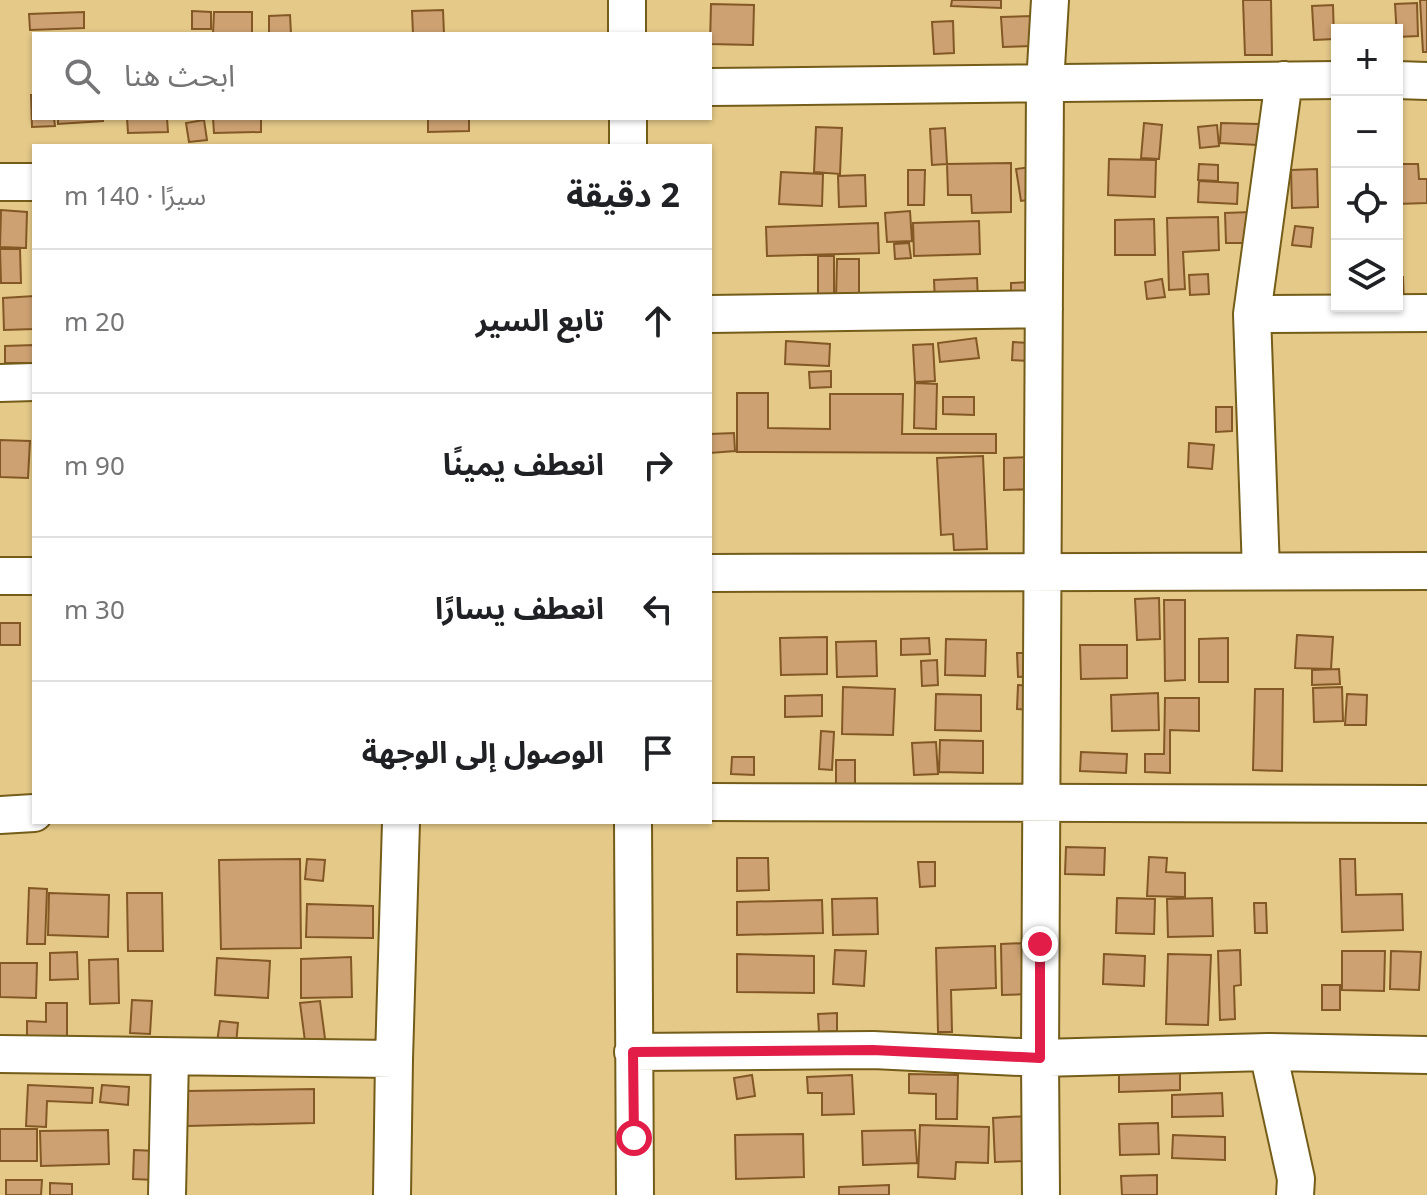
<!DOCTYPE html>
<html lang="ar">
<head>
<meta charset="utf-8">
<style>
  :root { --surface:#fff; --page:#f2f2f2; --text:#202124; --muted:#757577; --line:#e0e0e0 }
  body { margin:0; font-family:"Noto Sans","Noto Sans Arabic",sans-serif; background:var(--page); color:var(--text); direction:rtl }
  .controls { position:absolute; right:24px; top:24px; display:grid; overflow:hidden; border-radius:0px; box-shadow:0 2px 6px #0004 }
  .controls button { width:72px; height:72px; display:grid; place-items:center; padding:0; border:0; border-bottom:2px solid var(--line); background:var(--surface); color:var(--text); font:40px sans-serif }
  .stop { position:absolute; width:24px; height:24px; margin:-18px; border:6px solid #e11d48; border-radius:50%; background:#fff }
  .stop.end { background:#e11d48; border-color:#fff; box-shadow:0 2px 8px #0008 }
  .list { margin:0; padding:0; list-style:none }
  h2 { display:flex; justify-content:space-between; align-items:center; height:104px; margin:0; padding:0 32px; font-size:34px }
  h2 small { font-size:26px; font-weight:400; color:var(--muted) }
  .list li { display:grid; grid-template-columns:52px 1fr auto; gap:24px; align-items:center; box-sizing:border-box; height:144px; padding:0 32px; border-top:2px solid var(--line) }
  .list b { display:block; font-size:30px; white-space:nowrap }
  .list em { font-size:26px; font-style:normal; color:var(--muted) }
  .icon { flex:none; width:44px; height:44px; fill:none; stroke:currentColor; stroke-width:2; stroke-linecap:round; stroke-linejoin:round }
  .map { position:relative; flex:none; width:1427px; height:1195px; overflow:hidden; direction:ltr }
  .search { position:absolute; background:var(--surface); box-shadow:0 2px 6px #0004; left:32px; top:32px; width:680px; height:88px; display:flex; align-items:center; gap:20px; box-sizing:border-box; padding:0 28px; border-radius:0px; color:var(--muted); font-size:30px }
  .panel { position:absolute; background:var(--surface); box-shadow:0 2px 6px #0004; left:32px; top:144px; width:680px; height:680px; border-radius:0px; direction:rtl }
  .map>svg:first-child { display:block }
  .building { fill:#cda172; stroke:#845825; stroke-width:2 }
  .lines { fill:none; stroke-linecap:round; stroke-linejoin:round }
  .minor-casing { stroke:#745c19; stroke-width:40 }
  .minor { stroke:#fff; stroke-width:36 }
  .route { stroke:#e11d48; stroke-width:10 }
</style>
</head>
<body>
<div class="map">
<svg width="1427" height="1195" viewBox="0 0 1427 1195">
  <rect width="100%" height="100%" fill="#e4c988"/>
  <path class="building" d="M952,0H1001V8L951,6Z
    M1243,0H1271L1272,55H1245Z
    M1420,0H1427V52H1423Z
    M1417,3L1418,36L1397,37L1395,4Z
    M711,4L754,5L753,45L710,44Z
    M1333,5L1334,39L1314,40L1312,6Z
    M443,10L444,34H413L412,11Z
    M192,11L211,12V29H192Z
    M84,12V28L30,30L29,14Z
    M214,12H252V34H213Z
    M290,15L291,34H269V16Z
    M1033,16L1034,46L1003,47L1001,17Z
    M953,21L954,53L934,54L932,22Z
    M31,95H34V118H54L55,126L32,127Z
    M58,118H103V121L58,124Z
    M127,118H167L168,132L128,133Z
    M213,118H261V132L214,133Z
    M428,118H469V131L428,132Z
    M204,120L207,140L189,142L186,123Z
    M1144,123L1162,125L1159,159L1141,158Z
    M1221,123L1259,124L1258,145L1220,143Z
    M1217,125L1219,146L1200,148L1198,127Z
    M816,127L842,128L840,174L814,172Z
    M945,128L947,164L932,165L930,129Z
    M1109,159L1156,160L1155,197L1108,195Z
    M1011,163V212L972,213L971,195H948L947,164Z
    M1199,164L1218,165V181L1198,180Z
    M1397,164H1418L1419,179H1427V203L1397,204Z
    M1031,167L1036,199L1021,201L1016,169Z
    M1317,169L1318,207L1292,208L1291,170Z
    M908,170H925L924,205H908Z
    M781,172L823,174L822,206L779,204Z
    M865,175L866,206L839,207L838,176Z
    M1199,181L1238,183L1237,204L1198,202Z
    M1,210L27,212L26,248L0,247Z
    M910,211L912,241L887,242L885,213Z
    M1251,212L1252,243H1226L1225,213Z
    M1218,217L1219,250L1183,252L1185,289L1169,290L1167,218Z
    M1154,219L1155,255H1115V220Z
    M979,221L980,254L914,256L913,223Z
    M878,223L879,253L767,256L766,227Z
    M1295,226L1313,228L1311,247L1292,245Z
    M909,243L911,258L895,259L894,244Z
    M0,249H20L21,283H1Z
    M818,256H834V298H818Z
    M837,259H859V299L836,298Z
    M1208,274L1209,294L1190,295L1189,275Z
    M1397,277H1403L1404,306H1397Z
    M977,278L978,300L935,302L934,280Z
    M1162,279L1165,297L1147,299L1145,282Z
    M1030,282L1031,300H1011V283Z
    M34,296V329L4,330L3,298Z
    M976,338L979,358L940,362L938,343Z
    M786,341L830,344L829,366L785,364Z
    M1013,342L1029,343L1028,361L1012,360Z
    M933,344L935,381L915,382L913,345Z
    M34,345V363H5V346Z
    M831,371V387L810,388L809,372Z
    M915,383L937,384L936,429L914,428Z
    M737,393H768V428L830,429V394H903L902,434H996V453L737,452Z
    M943,397H974V415L943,414Z
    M1216,407H1232V431L1216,432Z
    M734,433L735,451L710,453V434Z
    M0,440L30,441L28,478L0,477Z
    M1189,443L1214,445L1212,469L1188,467Z
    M983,456L987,549L954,550L953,534L941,535L937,458Z
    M1035,457L1036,489L1004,490V458Z
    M1159,598L1160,639L1137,640L1135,599Z
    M1164,600H1185V680L1165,681Z
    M0,623H20V645H0Z
    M1297,635L1333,637L1331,669L1295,668Z
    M827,637V674L781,675L780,638Z
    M929,638L930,654L901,655V639Z
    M1228,638V682H1199V639Z
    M946,639L986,640L985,676L945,675Z
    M876,641L877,676L837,677L836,642Z
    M1080,645H1127V678L1081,679Z
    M1017,653H1034L1035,676L1018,677Z
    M937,660L938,685L922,686L921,661Z
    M1339,669L1340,684L1312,685V670Z
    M1018,685L1033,686L1032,710L1017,709Z
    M843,687L895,689L893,735L842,734Z
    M1342,687L1343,721L1314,722L1313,688Z
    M1255,689H1283L1282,771L1253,770Z
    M1158,693L1159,730L1112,731L1111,695Z
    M936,694L981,695V731L935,730Z
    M1347,694L1367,695L1366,725H1345Z
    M822,695V716L785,717V696Z
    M1165,698H1199V731L1170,730V773L1145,772V754H1164Z
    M821,731L834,732L832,770L819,769Z
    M940,740L983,741V773L939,772Z
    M936,742L938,774L914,775L912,743Z
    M1081,752L1127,754L1126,773L1080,771Z
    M732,757H754V775L731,774Z
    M836,760H855V787H836Z
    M1066,847L1105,848L1104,875L1065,874Z
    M1149,857L1167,858L1166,872L1185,873V897L1147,896Z
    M737,858H768L769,890L737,891Z
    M300,859L301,948L221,949L219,860Z
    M307,859L325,860L323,881L305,879Z
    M1340,859H1355L1356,895L1402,894L1403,930L1342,932Z
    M918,862H935V886L920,887Z
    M29,888L47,889L45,944H27Z
    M49,893L109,895L108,937L48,935Z
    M127,893H162L163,951H128Z
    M877,898L878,934L833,935L832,899Z
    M1117,898L1155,899L1154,934L1116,933Z
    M1212,898L1213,936L1168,937L1167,899Z
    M822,900L823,933L737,935V902Z
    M1254,903H1266L1267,933H1255Z
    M307,904L373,906V938L306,937Z
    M1027,943L1028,994L1002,995L1001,944Z
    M995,946L996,988L951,990L952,1032H938L936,948Z
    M835,950L866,951L864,986L833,984Z
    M1240,950L1241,985L1234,986L1235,1019L1220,1020L1218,951Z
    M1342,951H1385L1384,991L1342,990Z
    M1391,951L1421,952L1419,990L1390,989Z
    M77,952L78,979L50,980V953Z
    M737,954L814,956V993L737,992Z
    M1104,954L1145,956L1144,986L1103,984Z
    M1168,954L1211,955L1208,1025L1166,1024Z
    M351,957L352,997L301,998V959Z
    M217,958L270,961L268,998L215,995Z
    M118,959L119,1003L90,1004L89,960Z
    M0,963H37L36,998L0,997Z
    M1322,985H1340V1010H1322Z
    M132,1000L152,1001L150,1034L130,1033Z
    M320,1001L326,1046L306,1049L300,1003Z
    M46,1003H67V1041L27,1040V1021L46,1022Z
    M837,1013V1031L819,1032L818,1014Z
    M220,1021L238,1023L236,1044L217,1042Z
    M1180,1072V1090L1119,1092V1074Z
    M909,1074L958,1075L957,1119H936V1094L909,1093Z
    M752,1075L755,1096L737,1099L734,1078Z
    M852,1075L854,1114L822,1115V1093H808L807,1077Z
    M28,1085L93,1088L92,1103L47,1101L46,1127L26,1126Z
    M102,1085L129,1087L128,1105L100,1102Z
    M314,1089V1123L187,1126L186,1091Z
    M1222,1093L1223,1116L1172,1117V1095Z
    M1027,1116L1028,1161L995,1162L993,1118Z
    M1158,1123L1159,1154L1120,1155L1119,1124Z
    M920,1125L989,1127L988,1163L956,1162L955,1179L918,1177Z
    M0,1129H37V1161H0Z
    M108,1130L109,1164L41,1166L40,1131Z
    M915,1130L917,1163L863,1165L862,1131Z
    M803,1134L804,1177L736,1179L735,1135Z
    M1173,1135L1225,1137V1160L1172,1158Z
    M134,1150L156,1151L155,1180L133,1179Z
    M1157,1175V1195H1122L1121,1176Z
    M6,1180H42L41,1195H6Z
    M50,1183L72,1184V1195H50Z
    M889,1185V1195H839V1187Z"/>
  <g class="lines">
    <defs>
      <path id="minor" d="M627,0V34
        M1397,80L1427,81
        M710,87L1337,80
        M628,146V118
        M0,182H34
        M710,314L1044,309
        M1252,314L1427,313
        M0,383L34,382
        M1261,571L1252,314L1284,80
        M710,573L1427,571
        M0,576H34
        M710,802L1427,804
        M0,815L34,813
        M633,822L635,1195
        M633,1052L873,1050L1040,1058L1268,1052L1427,1055
        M1268,1052L1296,1179L1295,1195
        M0,1054L394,1059
        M167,1195L170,1057
        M392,1195L394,1059L401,822
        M1041,1195L1040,1058L1045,84L1050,0"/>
    </defs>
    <use href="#minor" class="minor-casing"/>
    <use href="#minor" class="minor"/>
  </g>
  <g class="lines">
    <path class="route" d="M634,1138L633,1052L873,1050L1040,1058V944"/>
  </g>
</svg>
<div class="controls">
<button>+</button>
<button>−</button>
<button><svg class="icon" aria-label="locate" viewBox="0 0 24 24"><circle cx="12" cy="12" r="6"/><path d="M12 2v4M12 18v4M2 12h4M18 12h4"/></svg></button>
<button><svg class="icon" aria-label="layers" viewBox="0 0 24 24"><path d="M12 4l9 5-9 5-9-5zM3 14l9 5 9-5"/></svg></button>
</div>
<div class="stop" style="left:634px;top:1138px"></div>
<div class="stop end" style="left:1040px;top:944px"></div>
<div class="search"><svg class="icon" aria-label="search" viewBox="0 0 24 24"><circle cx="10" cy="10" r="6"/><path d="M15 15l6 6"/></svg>ابحث هنا</div>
<section class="panel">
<h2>2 دقيقة<small>سيرًا · 140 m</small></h2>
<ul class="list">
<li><svg class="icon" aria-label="ahead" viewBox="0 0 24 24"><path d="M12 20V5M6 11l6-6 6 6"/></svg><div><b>تابع السير</b></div><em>20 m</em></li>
<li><svg class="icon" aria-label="right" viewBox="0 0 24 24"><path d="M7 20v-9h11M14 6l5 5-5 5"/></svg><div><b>انعطف يمينًا</b></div><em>90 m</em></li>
<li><svg class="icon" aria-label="left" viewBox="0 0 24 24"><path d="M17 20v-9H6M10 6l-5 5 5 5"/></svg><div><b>انعطف يسارًا</b></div><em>30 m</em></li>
<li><svg class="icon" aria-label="arrive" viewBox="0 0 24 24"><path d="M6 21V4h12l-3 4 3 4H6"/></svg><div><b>الوصول إلى الوجهة</b></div></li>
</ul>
</section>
</div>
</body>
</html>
